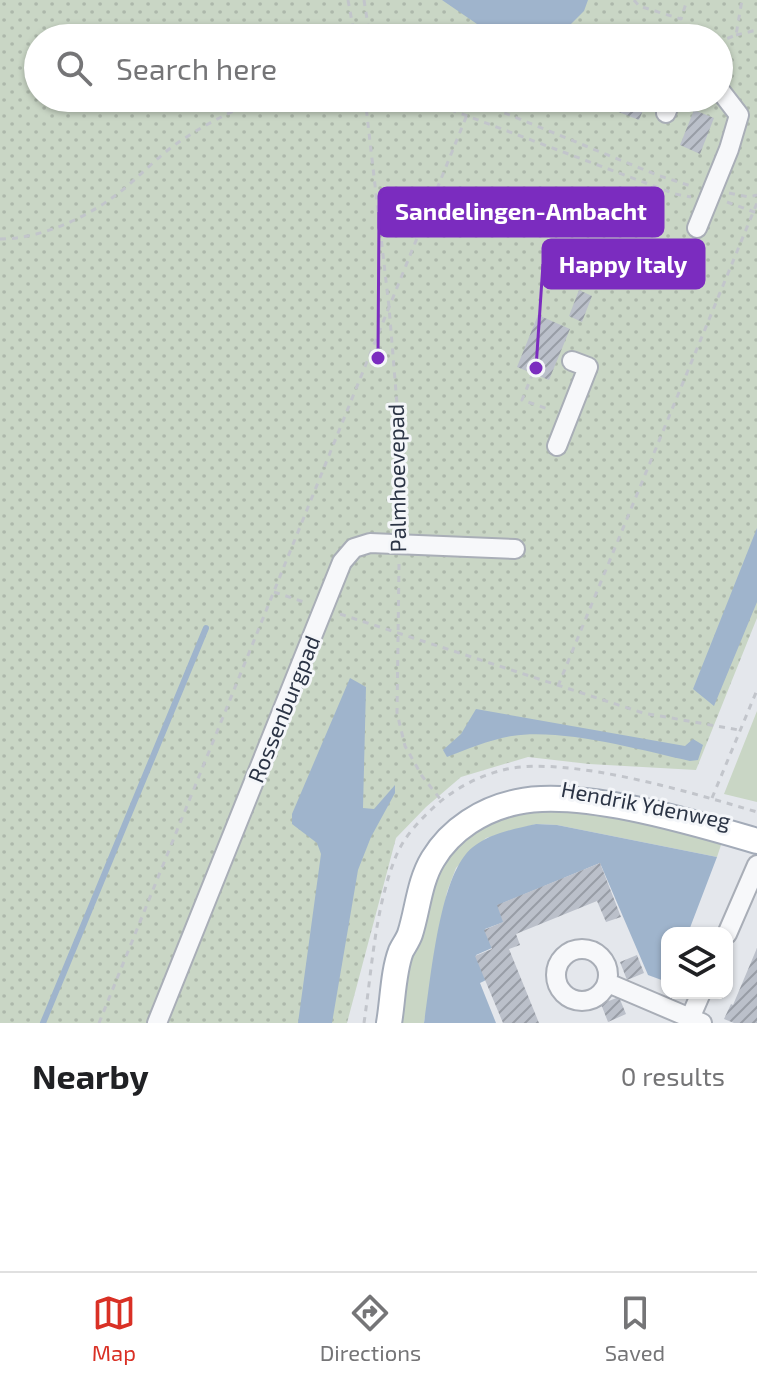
<!DOCTYPE html>
<html lang="en">
<head>
<meta charset="utf-8">
<style>
  :root { --surface:#fff; --page:#f6f6f6; --text:#202124; --muted:#757577; --line:#e0e0e0; --accent:#d93025 }
  body { margin:0; font-family:"Exo 2",sans-serif; background:var(--page); color:var(--text) }
  .controls { position:absolute; right:24px; bottom:24px; display:grid; overflow:hidden; border-radius:16px; box-shadow:0 2px 6px #0004 }
  .controls button { width:72px; height:72px; display:grid; place-items:center; padding:0; border:0; border-bottom:2px solid var(--line); background:var(--surface); color:var(--text); font:40px sans-serif }
  .list { margin:0; padding:0; list-style:none }
  h2 { display:flex; justify-content:space-between; align-items:center; height:104px; margin:0; padding:0 32px; font-size:34px }
  h2 small { font-size:26px; font-weight:400; color:var(--muted) }
  .icon { flex:none; width:44px; height:44px; fill:none; stroke:currentColor; stroke-width:2; stroke-linecap:round; stroke-linejoin:round }
  .map { position:relative; flex:none; width:757px; height:1023px; overflow:hidden }
  .search { position:absolute; background:var(--surface); box-shadow:0 2px 6px #0004; left:24px; right:24px; top:24px; height:88px; display:flex; align-items:center; gap:20px; box-sizing:border-box; padding:0 28px; border-radius:44px; color:var(--muted); font-size:30px }
  .sheet { height:248px; background:var(--surface) }
  nav { display:flex; justify-content:space-around; align-items:center; box-sizing:border-box; height:112px; border-top:2px solid var(--line); background:var(--surface); font-size:22px; color:var(--muted) }
  nav a { display:grid; justify-items:center; gap:4px }
  nav .on { color:var(--accent) }
  .map>svg:first-child { display:block }
  .grass { fill:#c9d6c5 }
  .park { fill:url(#park-dots); fill-rule:evenodd }
  .water { fill:#9fb4cc }
  .lines { fill:none; stroke-linecap:round; stroke-linejoin:round }
  .stream { stroke:#9fb4cc; stroke-width:6 }
  .building { fill:url(#building-hatch) }
  .minor-casing { stroke:#a9aeb7; stroke-width:22 }
  .major-casing { stroke:#a3abb8; stroke-width:28 }
  .path { stroke:#c2c5cb; stroke-width:3; stroke-dasharray:6 6; stroke-linecap:butt }
  .minor { stroke:#f7f8fa; stroke-width:18 }
  .major { stroke:#fff; stroke-width:24 }
  .labels { text-anchor:middle; stroke-width:6; stroke-linejoin:round; paint-order:stroke }
  .street-label { font-size:22px; fill:#2b3445; stroke:#f4f6f9 }
  .leader { fill:none; stroke:#7b2cbf; stroke-width:3 }
  .callout-dot { fill:#7b2cbf; stroke:#f4f6f9; stroke-width:3 }
  .callout { fill:#7b2cbf; stroke:#7b2cbf; stroke-width:3 }
  .callout-label { font-size:24px; text-anchor:middle; font-weight:bold; fill:#fff }
</style>
</head>
<body>
<div class="map">
<svg width="757" height="1023" viewBox="0 0 757 1023">
  <defs>
    <pattern id="park-dots" width="8" height="8" patternUnits="userSpaceOnUse" patternTransform="scale(2)"><rect width="8" height="8" fill="#c9d6c5"/><path d="M2 2h.1M6 6h.1" fill="none" stroke="#adb8ab" stroke-width="1.8" stroke-linecap="round"/></pattern>
    <pattern id="building-hatch" width="6" height="6" patternUnits="userSpaceOnUse" patternTransform="scale(2)"><rect width="6" height="6" fill="#bbc0ca"/><path d="M-1 1l2-2M0 6l6-6M5 7l2-2" fill="none" stroke="#989da6"/></pattern>
  </defs>
  <rect width="100%" height="100%" fill="#e4e7ec"/>
  <path class="grass" d="M757,711V802L724,794Z
    M519,808L598,809L724,836L717,857L557,825L536,824L486,838L456,868L447,892L424,1023H400C408,971 422,876 459,838C471,826 503,816 519,808Z"/>
  <path class="park" d="M0,0H757V618L696,770L589,764L528,757L461,777L426,807L396,838L347,1023H0ZM38,38H719V98H38Z"/>
  <path class="water" d="M442,0H588L584,11L564,31L526,32L477,24Z
    M757,528V602L714,706L693,689Z
    M350,678L366,687L363,808L374,809L395,785V793L371,837L358,870L332,1023H298L321,854L317,843L292,824V814Z
    M476,709L685,746L693,739L703,745L698,760L690,761C640,750 563,728 512,736C489,740 468,749 447,757L443,750L461,734Z
    M536,824L557,825L717,857L688,933H667V982L648,975L600,863L498,905L504,922L485,929L492,948L476,955L486,980L480,983L496,1023H424C431,980 439,873 473,847C491,833 514,829 536,824Z"/>
  <g class="lines">
    <path class="stream" d="M43,1023L206,628"/>
  </g>
  <path class="building" d="M616,98H648L639,120L611,109Z
    M694,110L714,118L700,154L680,145Z
    M579,290L592,296L582,322L569,316Z
    M538,315L570,329L549,380L517,367Z
    M600,863L621,917L606,922L597,901L516,934L520,945L509,949L539,1023H503L475,956L492,949L484,930L503,922L497,905Z
    M757,948V1023H734L724,1019L731,1004L733,1005Z
    M637,955L644,973L627,980L620,962Z
    M619,997L626,1014L608,1022L601,1004Z"/>
  <g class="lines">
    <defs>
      <path id="minor" d="M666,113L672,98
        M697,228L729,149L739,115L719,89
        M557,446L588,367L572,361
        M727,934L757,865
        M556 975a26 26 0 1 1 52 0a26 26 0 1 1-52 0Z
        M608,983L702,1023
        M157,1023L342,562L354,548L370,543L515,549
        M688,1023L701,993"/>
      <path id="major" d="M389,1023C393,1000 393,972 401,951C404,945 408,940 410,934C418,909 419,882 433,859C451,829 483,809 517,802C580,788 695,823 757,841"/>
    </defs>
    <use href="#minor" class="minor-casing"/>
    <use href="#major" class="major-casing"/>
    <path class="path" d="M348,0L355,38
      M364,0L370,38
      M634,0L639,6L681,19L687,0
      M736,35L757,30
      M719,47L726,39L736,35L742,0
      M365,98L389,307L398,416L399,524
      M459,98L473,100L657,175L694,187
      M367,106L385,104L446,108L675,194L691,197
      M729,193L749,197L757,195
      M727,202L757,213
      M0,239C37,239 79,221 109,200C136,182 157,155 185,138C209,122 235,110 261,98
      M533,373L522,400L551,410
      M399,564L397,713L405,746L422,776L441,800
      M274,592L307,603
      M340,614L643,713L739,730
      M558,686L757,203
      M712,798L757,690
      M99,1023L473,100
      M364,1023C372,968 375,908 396,856C404,837 418,822 433,808C453,789 480,775 507,769C571,756 693,793 757,812"/>
    <use href="#minor" class="minor"/>
    <use href="#major" class="major"/>
  </g>
  <g class="labels">
    <g class="street-label">
      <text transform="translate(397 478) rotate(-91)" y="8">Palmhoevepad</text>
      <text transform="translate(284 709) rotate(-68)" y="8">Rossenburgpad</text>
      <text transform="translate(646 805) rotate(11)" y="8">Hendrik Ydenweg</text>
    </g>
  </g>
  <path class="leader" d="M378 358L379 212M536 368L543 264"/>
  <g class="callout-dot">
    <circle cx="378" cy="358" r="8"/>
    <circle cx="536" cy="368" r="8"/>
  </g>
  <g class="callout">
    <rect x="379" y="188" width="284" height="48" rx="8"/>
    <rect x="543" y="240" width="161" height="48" rx="8"/>
  </g>
  <g class="callout-label">
    <text x="521" y="220">Sandelingen-Ambacht</text>
    <text x="623" y="273">Happy Italy</text>
  </g>
</svg>
<div class="controls">
<button><svg class="icon" aria-label="layers" viewBox="0 0 24 24"><path d="M12 4l9 5-9 5-9-5zM3 14l9 5 9-5"/></svg></button>
</div>
<div class="search"><svg class="icon" aria-label="search" viewBox="0 0 24 24"><circle cx="10" cy="10" r="6"/><path d="M15 15l6 6"/></svg>Search here</div>
</div>
<section class="sheet">
<h2>Nearby<small>0 results</small></h2>
<ul class="list">
</ul>
</section>
<nav>
<a class="on"><svg class="icon" aria-label="map" viewBox="0 0 24 24"><path d="M3 6l6-2 6 2 6-2v14l-6 2-6-2-6 2zM9 4v14M15 6v14"/></svg>Map</a>
<a><svg class="icon" aria-label="directions" viewBox="0 0 24 24"><path d="M12 3l9 9-9 9-9-9zM9 14v-3h6M13 9l2 2-2 2"/></svg>Directions</a>
<a><svg class="icon" aria-label="saved" viewBox="0 0 24 24"><path d="M7 4h10v16l-5-4-5 4z"/></svg>Saved</a>
</nav>
</body>
</html>
